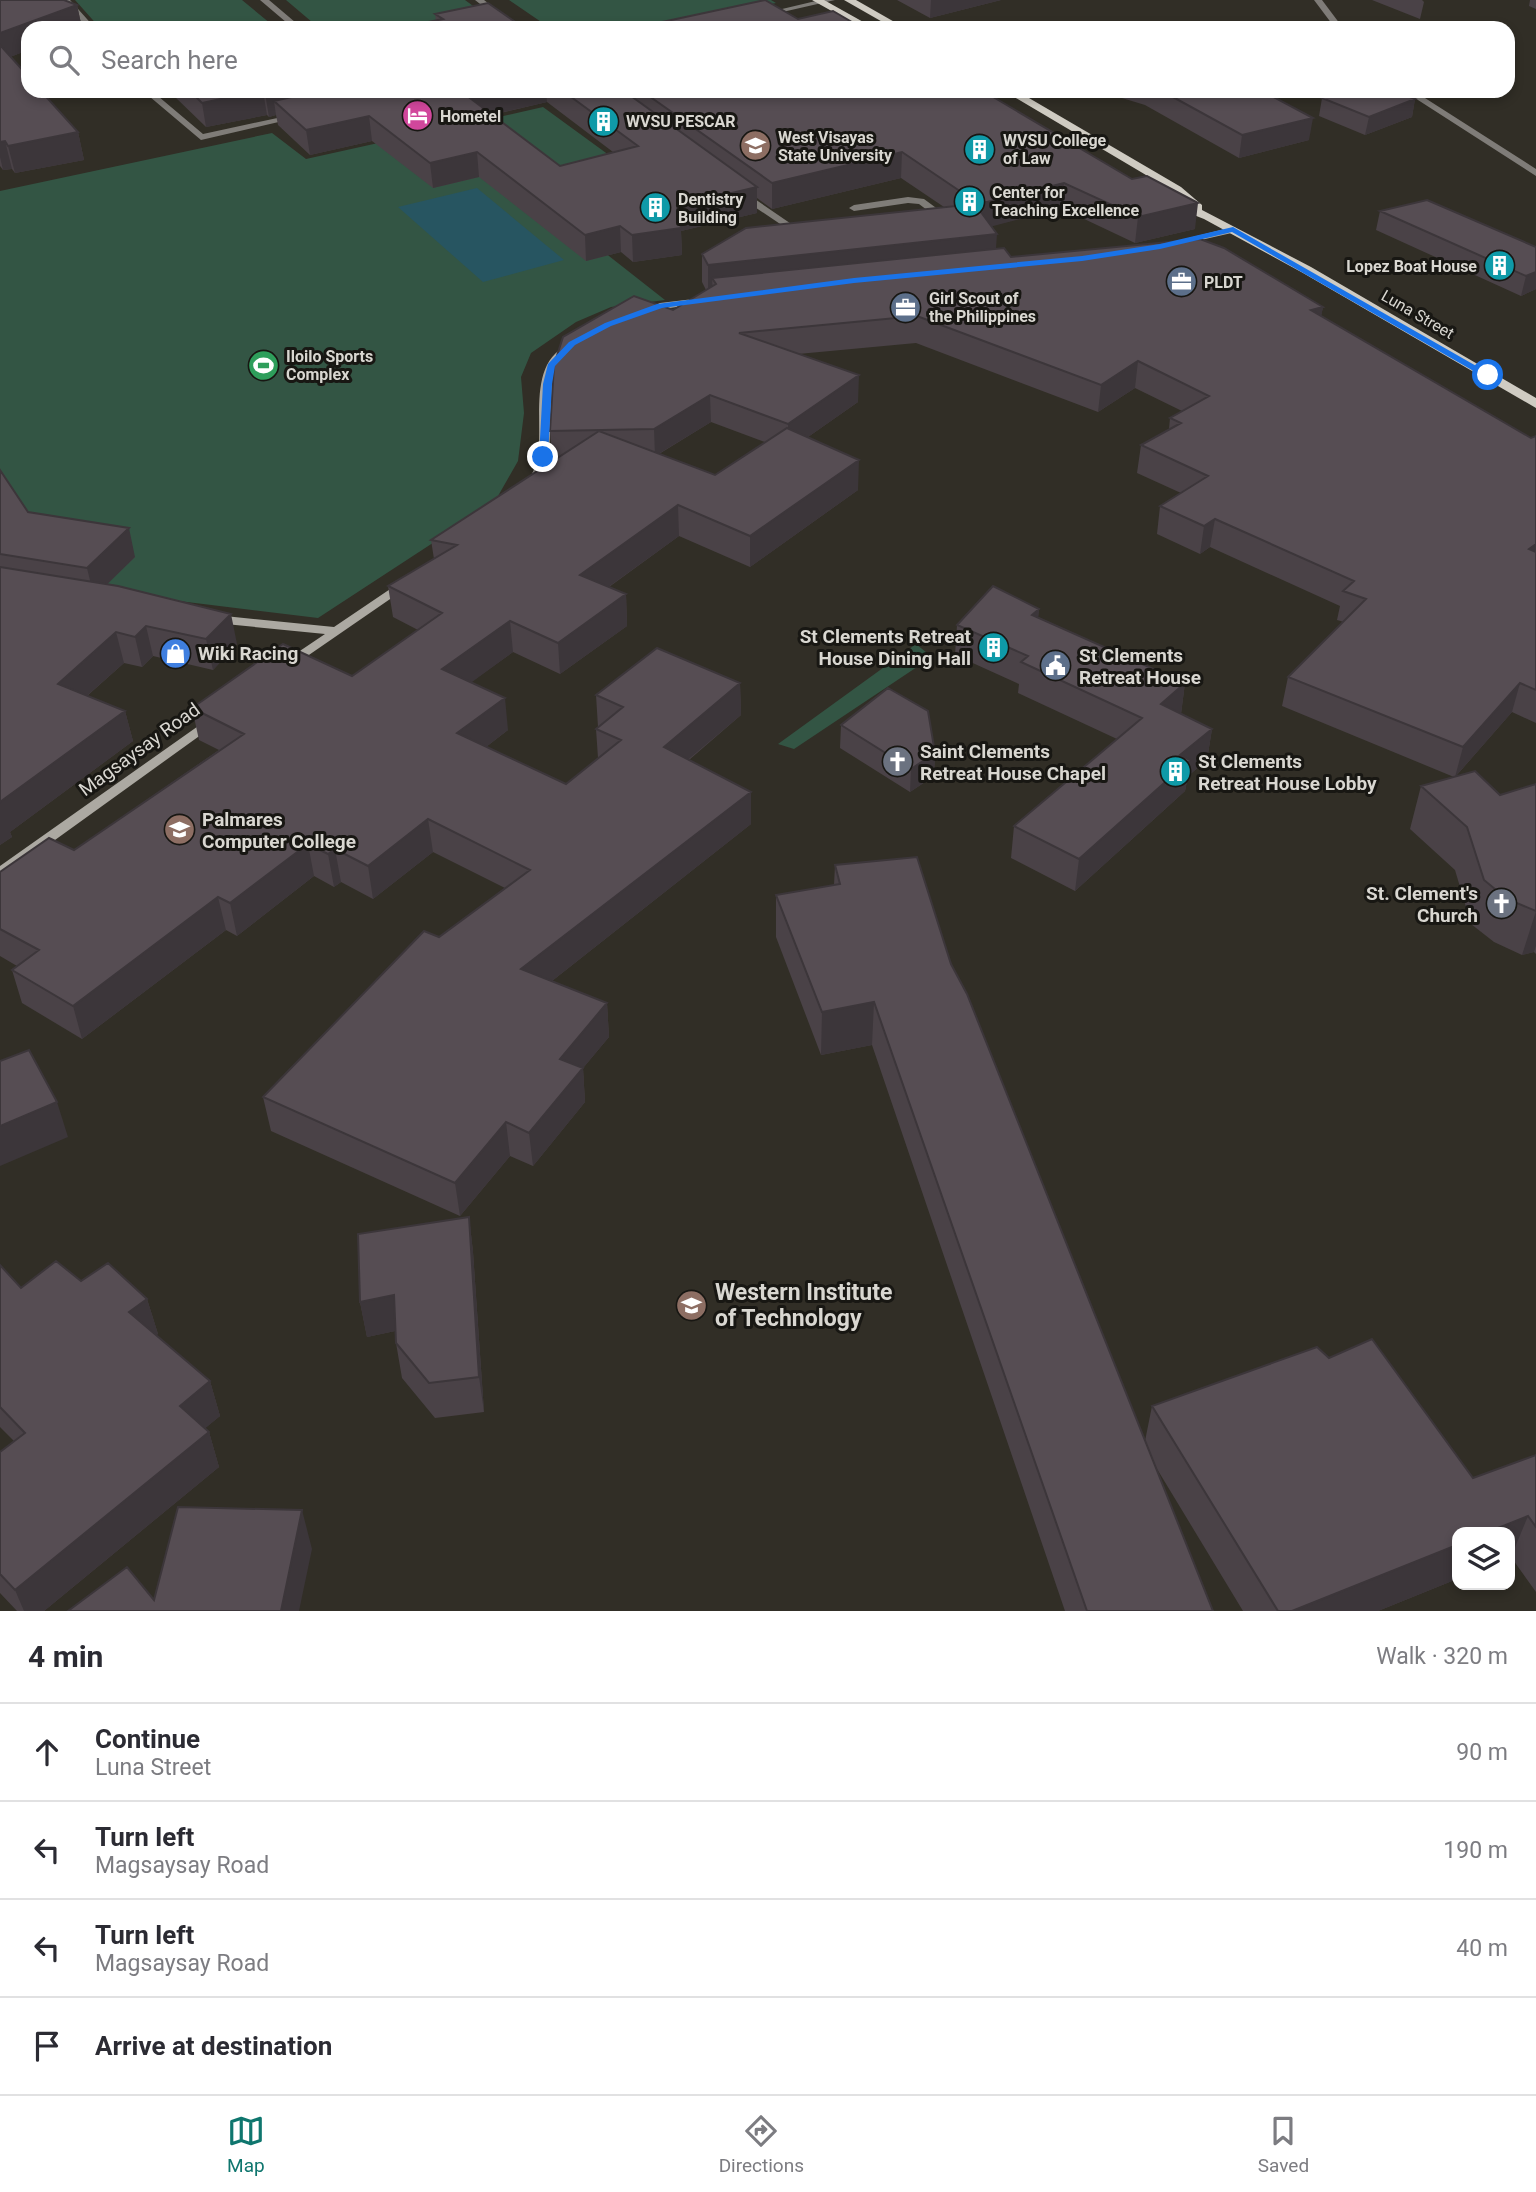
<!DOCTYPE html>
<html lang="en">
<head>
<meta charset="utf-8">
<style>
  :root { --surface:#fff; --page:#f7f7f7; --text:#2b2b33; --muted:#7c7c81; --line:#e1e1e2; --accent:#0f766e }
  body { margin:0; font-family:Roboto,sans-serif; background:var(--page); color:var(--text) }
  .controls { position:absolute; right:21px; bottom:21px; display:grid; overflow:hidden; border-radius:14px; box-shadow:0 4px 10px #0003 }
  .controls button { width:63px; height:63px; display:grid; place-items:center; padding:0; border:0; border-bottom:2px solid var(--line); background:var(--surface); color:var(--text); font:35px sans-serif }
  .stop { position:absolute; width:21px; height:21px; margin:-16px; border:5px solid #1a73e8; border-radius:50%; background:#fff }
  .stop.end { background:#1a73e8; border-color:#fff; box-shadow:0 2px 7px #0008 }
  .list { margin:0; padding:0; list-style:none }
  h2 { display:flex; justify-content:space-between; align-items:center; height:91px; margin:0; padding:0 28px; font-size:30px }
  h2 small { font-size:23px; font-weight:400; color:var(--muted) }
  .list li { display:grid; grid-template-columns:46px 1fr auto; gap:21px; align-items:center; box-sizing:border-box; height:98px; padding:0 28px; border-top:2px solid var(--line) }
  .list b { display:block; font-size:26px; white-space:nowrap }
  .list p { margin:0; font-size:23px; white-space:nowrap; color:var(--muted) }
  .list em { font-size:23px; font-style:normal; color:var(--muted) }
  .icon { flex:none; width:38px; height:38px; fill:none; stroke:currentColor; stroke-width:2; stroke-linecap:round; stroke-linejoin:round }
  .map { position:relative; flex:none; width:1536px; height:1611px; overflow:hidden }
  .search { position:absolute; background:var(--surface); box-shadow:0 4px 10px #0003; left:21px; right:21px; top:21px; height:77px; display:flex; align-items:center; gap:18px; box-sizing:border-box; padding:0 24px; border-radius:21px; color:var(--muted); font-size:26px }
  .sheet { height:483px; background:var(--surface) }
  nav { display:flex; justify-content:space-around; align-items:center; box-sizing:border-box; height:98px; border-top:2px solid var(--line); background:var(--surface); font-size:19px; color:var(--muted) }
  nav a { display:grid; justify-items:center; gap:4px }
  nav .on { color:var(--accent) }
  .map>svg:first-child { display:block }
  .green { fill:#354 }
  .water { fill:#275561 }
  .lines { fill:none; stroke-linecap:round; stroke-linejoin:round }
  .street { fill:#7f7c78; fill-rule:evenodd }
  .secondary { fill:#aca9a2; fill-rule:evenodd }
  .primary { fill:#cfcbc2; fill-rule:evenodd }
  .wall { fill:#4a4247; fill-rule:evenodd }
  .shaded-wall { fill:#3c363a }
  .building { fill:#564d53; stroke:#3c363a; stroke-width:2 }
  .route { fill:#1a73e8 }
  .labels { text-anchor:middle; stroke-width:6; stroke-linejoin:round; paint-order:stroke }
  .far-poi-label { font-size:16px; font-weight:bold; fill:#d9d7d1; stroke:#181713; text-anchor:start }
  .far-street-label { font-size:16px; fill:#d9d7d1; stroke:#181713 }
  .poi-label { font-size:19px; font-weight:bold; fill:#d9d7d1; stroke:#181713; text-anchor:start }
  .street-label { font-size:19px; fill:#d9d7d1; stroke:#181713 }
  .near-poi-label { font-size:23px; font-weight:bold; fill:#d9d7d1; stroke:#181713; text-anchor:start }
</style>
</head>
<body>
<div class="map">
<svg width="1536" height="1611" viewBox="0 0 1536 1611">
  <rect width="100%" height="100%" fill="#312e26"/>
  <path class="green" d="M75,0H242L276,28H100Z
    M286,0H465L484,14L411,28H319Z
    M509,0H771L776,3L655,28H550Z
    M543,107L613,158L545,175L477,122Z
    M446,128L665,300L611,307L576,322L531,353L521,377L524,413L518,461L494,503L318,618L0,579V191L272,133L306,159Z
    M916,644L932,657L794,749L778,744Z"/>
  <path class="water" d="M477,188L564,260L483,282L398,207Z"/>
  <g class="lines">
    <path class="street" d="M62,0H70L95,28H87Z
      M260,0H269L302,28H293Z
      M475,0H484L520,28H511Z
      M820,0H835L765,16L761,14Z
      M1314,0H1322L1343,28H1335Z
      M143,91H152L203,134L296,114L300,117L201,140Z
      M1404,91H1414L1536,169V176Z
      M740,193H746L803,232L795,234L740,197Z
      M908,197L924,199L943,213L944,219L938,223H932L930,221L935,216L919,204L908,203L854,211L849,208L854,205Z"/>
    <path class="secondary" d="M1233,227L1236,228V232L1170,247L1165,244Z
      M702,298L707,301L706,303L662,309L643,315L638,312L660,303Z
      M568,345L573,348L557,365L552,382L549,458L545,472L536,487H528L526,485C532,475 536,466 538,455C543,420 528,363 568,345Z
      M405,579L411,583L409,586L290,668L284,664L285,661L325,634L215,623L209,619L215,615L334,627Z
      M211,717L218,721L216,724L5,876L0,878V866Z"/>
    <path class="primary" d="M812,0H824L874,28H862Z
      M844,0H856L905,28H893Z
      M1004,91H1017L1181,187L1202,205V210L1311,267L1536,398V408L1303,273L1204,219L1171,206L1169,204L1175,200L1189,205L1173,191Z"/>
  </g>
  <path class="wall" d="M0,0L77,5L82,28H28V50L10,57L78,132L84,160L15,173L12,169L3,170L0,166Z
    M897,0H1001L930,18Z
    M1372,0H1422L1424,2L1420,19Z
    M1530,0H1536V9L1529,6Z
    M435,14L524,28L436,21Z
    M173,91H983L1195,229L1135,243L1061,208L991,226L996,249L1011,257L1323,307L1321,316L1531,438L1536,436V723L1512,712L1456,776L1500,795L1536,784V954L1534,952L1522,955L1494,942L1471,924L1455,870L1410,829L1421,786L1454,777L1282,706L1288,677L1344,622L1337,620L1340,606L1210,547L1200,554L1157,534L1160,506L1181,493L1137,473L1141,445L1169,429L1170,418L1182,411L1135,388L1098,412L916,343L798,354L858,402L808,437L858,490L750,567L679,536L609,587L626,594L627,626L560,674L513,652L471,682L508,730L486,747L566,784L598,758L596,729L598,727L596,695L740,683L741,715L689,760L751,792V824L552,981L607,1003L609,1037L583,1068L585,1102L533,1166L510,1156L460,1216L271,1131L263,1097L439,937L505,888L433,852L373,899L341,882L334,887L314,876L237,936L226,930L82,1039L22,1003L12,970L17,966L0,956V872L74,850L219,750L199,740L192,708L352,676L418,630L393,617L388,586L434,559L431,540L557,458H552L550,431L673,310L706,290L702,282V254L944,207L901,178L772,209L757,198V213L681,231L682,255L633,262L621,252L586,261L479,177L433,188L372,141L310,155L278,125L276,115L269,117L267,115L206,127L173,95ZM547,102L613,152L560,166L492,115ZM711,422L765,442L715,475L659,454Z
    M1099,91H1262L1309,140L1239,158L1145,105Z
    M1322,98L1415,99L1412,117L1365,135L1319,116Z
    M1380,211L1536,247V289L1521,296L1376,230Z
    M0,470L28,512L135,557L107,584L237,644L213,670L153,656L142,667L124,663L87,696L125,711L133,741L10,832L12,837L0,845Z
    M1039,609L1038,617L1185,683L1181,714L1212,729L1207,760L1188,776L1185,791L1075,891L1011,858L1014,826L1117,739L1018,693L1019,684L955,655L957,625Z
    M841,725L935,753L934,776L910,792L840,748Z
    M835,865L951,964L1145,1441L1152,1406L1329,1358L1473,1478L1536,1455V1592L1511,1557H1510V1532H1457V1579L1378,1611H1243L1154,1464L1213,1611H1065L872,1045L821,1055L776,937V895L834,885Z
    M469,1217L473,1252L484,1412L435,1418L402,1378L396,1343L395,1331L367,1337L360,1302Z
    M0,1265L21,1288L81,1281L147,1299L158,1334L156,1335L210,1381L220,1416L205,1428L209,1432L219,1467L44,1611H17L0,1593V1452L14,1441L0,1427Z"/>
  <path class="shaded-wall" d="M931,0H1001L930,18Z
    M77,5L82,28H28V50L0,61V33Z
    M259,91H263L267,115L206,127L202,103Z
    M273,91H389L274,101L276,115L269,117L265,93Z
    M486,91H546L547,102L469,120L466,95Z
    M1415,99L1412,117L1365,135L1369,117Z
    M369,116L372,141L310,155L306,130Z
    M1313,118L1309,140L1239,158L1242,135Z
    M78,132L84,160L15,173L8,146Z
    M5,141L12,169L3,170L0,157V142Z
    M477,152L479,177L433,188L430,163Z
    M902,152L901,178L772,209V183Z
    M1064,183L1061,208L978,230L979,204Z
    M757,187V213L681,231L682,255L633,262L632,235L677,206Z
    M1198,203L1195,229L1135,243L1138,217Z
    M620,226L621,252L586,261L585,235Z
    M997,234L995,263L716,284L712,278L713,294H708V265Z
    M1536,272V289L1521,296L1526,276Z
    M1323,307L1318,333L1311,310Z
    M1138,361L1135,388L1098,412L1101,385Z
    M859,375L858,402L788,451V424Z
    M710,395L711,422L655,456L654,429Z
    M859,460L858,490L750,567V536Z
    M678,505L679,536L582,606L580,575Z
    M1215,519L1210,547L1200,554L1204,526Z
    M129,528L135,557L94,597L87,568Z
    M1536,544V565L1529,549Z
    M626,594L627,626L560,674L558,643Z
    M1039,609L1036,640L1032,615Z
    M231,614L237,644L213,670L206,639Z
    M510,621L513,652L446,701L442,669Z
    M146,626L153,656L142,667L135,637Z
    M116,632L124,663L66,714L58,684Z
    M740,683L741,715L665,779L664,747Z
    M1185,683L1181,714L1161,704Z
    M1520,683L1512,712L1455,777L1463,747Z
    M505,698L508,730L461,766L457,733Z
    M125,711L133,741L10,832L12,837L0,845V802Z
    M1212,729L1207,760L1188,776L1185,791L1075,891L1079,859L1180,755Z
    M935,753L934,776L910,792L911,769Z
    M751,792V824L524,1003L521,969Z
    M428,819L433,852L373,899L368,866Z
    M308,844L314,876L237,936L230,903Z
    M335,849L341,882L334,887L328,854Z
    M218,897L226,930L82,1039L73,1006Z
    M1536,911V946L1534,952L1522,955Z
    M874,1002L872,1045L821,1055L822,1012Z
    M607,1003L609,1037L563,1092L560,1059Z
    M583,1068L585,1102L533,1166L529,1133Z
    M57,1102L68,1137L0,1166V1126Z
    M506,1122L510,1156L460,1216L455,1183Z
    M469,1217L473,1252L484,1412L479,1377Z
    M394,1295L400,1330L367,1337L360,1302Z
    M147,1299L158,1334L139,1347L129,1312Z
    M210,1381L220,1416L190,1441L180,1406Z
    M209,1432L219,1467L44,1611H24L15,1590Z
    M302,1510L312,1549L299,1611H281Z
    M1528,1516L1511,1557H1510V1532H1488Z
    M1457,1545V1579L1378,1611H1292Z"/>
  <path class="building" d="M0,0H64L77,5L0,33Z
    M765,0L798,19L833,11L862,28H634Z
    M488,3L524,28H399L443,19L435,14Z
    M0,45L28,76V91H41L78,132L8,146L5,141L0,142Z
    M190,91H259L202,103Z
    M318,91H486L466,95L560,166L638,146L563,91H624L757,187L677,206L681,228L632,235L620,226L585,235L477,152L430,163L369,116L306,130L274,101Z
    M642,91H983L1132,179L1147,176L1198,203L1138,217L1064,183L979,204L902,152L772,183Z
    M1162,91H1262L1313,118L1242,135Z
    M1341,91H1394L1415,99L1369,117L1322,98Z
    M1427,200L1536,247V272L1526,276L1380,211Z
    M975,204L997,234L708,265L702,254L746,228Z
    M1200,239L1224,248L1323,307L1311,310L1531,438L1536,436V544L1529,549L1536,552V690L1520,683L1463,747L1288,677L1366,599L1343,591L1354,581L1215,519L1204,526L1160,506L1208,476L1141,445L1181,423L1170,418L1209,396L1138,361L1101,385L917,316L739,333L859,375L788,424L710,395L654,429L550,431L554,365L563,337L634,296L673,310L716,284L712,278L1004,248L1011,257Z
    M787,428L859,460L750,536L678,505L580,575L626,594L558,643L510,621L442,669L505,698L457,733L566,784L621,740L596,729L623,707L596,695L657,648L740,683L664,747L751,792L521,969L607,1003L560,1059L583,1068L529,1133L506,1122L455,1183L263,1097L424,931L439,937L530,870L428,819L368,866L335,849L328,854L308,844L230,903L218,897L73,1006L12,970L39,950L0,929V872L49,838L74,850L244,734L192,708L283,644L352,676L442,613L388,586L457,545L431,540L599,431L715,475Z
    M0,470L28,512L129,528L87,568L0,554Z
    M0,567L118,586L231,614L206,639L146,626L135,637L116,632L58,684L125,711L0,802Z
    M993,586L1039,609L1032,615L1185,683L1161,704L1212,729L1180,755L1190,760L1079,859L1014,826L1142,718L1021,662L1028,656L957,625Z
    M888,688L928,711L935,753L911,769L841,725Z
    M1475,771L1500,795L1536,784V911L1507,899L1484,880L1467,827L1421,786Z
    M917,857L951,964L967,994L1213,1611H1087L874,1002L822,1012L776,895L840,884L835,865Z
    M29,1050L57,1102L0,1126V1061Z
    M469,1217L479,1377L429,1383L396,1343L394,1295L360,1302L358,1234Z
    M56,1261L81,1281L108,1263L147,1299L129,1312L210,1381L180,1406L209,1432L15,1590L0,1574V1452L25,1433L0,1407V1265L21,1288Z
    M1372,1339L1473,1478L1536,1455V1527L1528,1516L1488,1532H1457V1545L1292,1611H1278L1152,1406L1317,1347L1329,1358Z
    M178,1507L302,1510L281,1611H68L127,1567L154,1600Z"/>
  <path class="route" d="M1233,227L1492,375L1484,377L1232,232L1160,249L1082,261L854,283L662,308L611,326L575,345L555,366L552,384L548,457L543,460L539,457L543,384L548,364L569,342L605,323L657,304L854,278L1082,256L1160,244Z"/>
  <defs>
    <symbol id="hotel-disc" viewBox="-11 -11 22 22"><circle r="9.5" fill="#d1479c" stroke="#181713"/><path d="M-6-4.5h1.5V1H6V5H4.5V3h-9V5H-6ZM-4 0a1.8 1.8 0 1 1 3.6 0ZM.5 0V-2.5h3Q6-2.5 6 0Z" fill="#fff"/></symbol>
    <symbol id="building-disc" viewBox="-11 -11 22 22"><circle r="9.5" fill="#0f9aa8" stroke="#181713"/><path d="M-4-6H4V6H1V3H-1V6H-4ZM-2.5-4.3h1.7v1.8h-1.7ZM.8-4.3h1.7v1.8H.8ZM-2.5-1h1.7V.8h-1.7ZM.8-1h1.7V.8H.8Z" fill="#fff"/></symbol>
    <symbol id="university-disc" viewBox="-11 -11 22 22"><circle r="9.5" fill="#8d6e63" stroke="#181713"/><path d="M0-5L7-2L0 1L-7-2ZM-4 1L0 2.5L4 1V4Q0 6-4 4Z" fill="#fff"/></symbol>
    <symbol id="office-disc" viewBox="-11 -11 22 22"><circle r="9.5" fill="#5c6f8a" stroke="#181713"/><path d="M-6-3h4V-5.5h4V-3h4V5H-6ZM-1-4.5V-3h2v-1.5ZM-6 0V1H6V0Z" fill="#fff"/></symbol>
    <symbol id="stadium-disc" viewBox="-11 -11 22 22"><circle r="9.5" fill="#2e9e5b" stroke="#181713"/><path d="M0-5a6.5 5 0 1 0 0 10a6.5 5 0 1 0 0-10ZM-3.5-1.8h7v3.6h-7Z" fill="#fff"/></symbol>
    <symbol id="shop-disc" viewBox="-11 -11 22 22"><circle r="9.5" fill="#3f7fe0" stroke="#181713"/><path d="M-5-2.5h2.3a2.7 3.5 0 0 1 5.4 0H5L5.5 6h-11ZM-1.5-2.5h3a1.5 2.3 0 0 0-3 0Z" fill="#fff"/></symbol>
    <symbol id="civic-disc" viewBox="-11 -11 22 22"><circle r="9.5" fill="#5c6f8a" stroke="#181713"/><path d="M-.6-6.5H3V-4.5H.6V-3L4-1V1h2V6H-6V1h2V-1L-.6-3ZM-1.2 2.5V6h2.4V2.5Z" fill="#fff"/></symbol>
    <symbol id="church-disc" viewBox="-11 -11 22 22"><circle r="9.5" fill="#6b7280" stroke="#181713"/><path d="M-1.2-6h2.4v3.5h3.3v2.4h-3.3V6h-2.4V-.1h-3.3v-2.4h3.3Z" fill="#fff"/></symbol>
  </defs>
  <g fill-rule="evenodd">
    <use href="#hotel-disc" x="400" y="98" width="35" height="35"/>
    <use href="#building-disc" x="586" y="104" width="35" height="35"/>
    <use href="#university-disc" x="738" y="128" width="35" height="35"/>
    <use href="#building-disc" x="962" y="132" width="35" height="35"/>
    <use href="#building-disc" x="952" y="184" width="35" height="35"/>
    <use href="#building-disc" x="638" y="190" width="35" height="35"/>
    <use href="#building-disc" x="1482" y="248" width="35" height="35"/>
    <use href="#office-disc" x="1164" y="264" width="35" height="35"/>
    <use href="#office-disc" x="888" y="290" width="35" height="35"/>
    <use href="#stadium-disc" x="246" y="348" width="35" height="35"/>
    <use href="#building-disc" x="976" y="630" width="35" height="35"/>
    <use href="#shop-disc" x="158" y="636" width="35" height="35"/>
    <use href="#civic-disc" x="1038" y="648" width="35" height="35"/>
    <use href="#church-disc" x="880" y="744" width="35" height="35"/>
    <use href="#building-disc" x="1158" y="754" width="35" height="35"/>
    <use href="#university-disc" x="162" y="812" width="35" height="35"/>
    <use href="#church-disc" x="1484" y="886" width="35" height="35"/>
    <use href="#university-disc" x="674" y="1288" width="35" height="35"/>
  </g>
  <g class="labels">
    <g class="far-poi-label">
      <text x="440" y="122">Hometel</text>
      <text x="626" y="127">WVSU PESCAR</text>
      <text x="778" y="143">West Visayas<tspan x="778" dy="18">State University</tspan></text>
      <text x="1003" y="146">WVSU College<tspan x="1003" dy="18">of Law</tspan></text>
      <text x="992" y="198">Center for<tspan x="992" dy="18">Teaching Excellence</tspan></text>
      <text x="678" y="205">Dentistry<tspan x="678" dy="18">Building</tspan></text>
      <text x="1477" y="272" text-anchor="end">Lopez Boat House</text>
      <text x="1204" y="288">PLDT</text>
      <text x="929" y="304">Girl Scout of<tspan x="929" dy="18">the Philippines</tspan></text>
      <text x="286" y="362">Iloilo Sports<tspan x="286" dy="18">Complex</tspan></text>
    </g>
    <g class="far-street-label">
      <text transform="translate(1418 314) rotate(30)" y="6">Luna Street</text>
    </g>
    <g class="poi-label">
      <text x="971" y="643" text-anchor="end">St Clements Retreat<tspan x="971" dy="22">House Dining Hall</tspan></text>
      <text x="198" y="660">Wiki Racing</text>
      <text x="1079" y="662">St Clements<tspan x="1079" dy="22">Retreat House</tspan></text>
      <text x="920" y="758">Saint Clements<tspan x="920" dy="22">Retreat House Chapel</tspan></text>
      <text x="1198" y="768">St Clements<tspan x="1198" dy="22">Retreat House Lobby</tspan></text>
      <text x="202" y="826">Palmares<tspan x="202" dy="22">Computer College</tspan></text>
      <text x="1478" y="900" text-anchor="end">St. Clement's<tspan x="1478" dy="22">Church</tspan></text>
    </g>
    <g class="street-label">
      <text transform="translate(139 749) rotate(-36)" y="7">Magsaysay Road</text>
    </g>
    <g class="near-poi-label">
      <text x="715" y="1300">Western Institute<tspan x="715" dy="26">of Technology</tspan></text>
    </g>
  </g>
</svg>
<div class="controls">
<button><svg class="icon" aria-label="layers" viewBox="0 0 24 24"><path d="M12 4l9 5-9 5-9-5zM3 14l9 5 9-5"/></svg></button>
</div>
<div class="stop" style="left:1488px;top:375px"></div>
<div class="stop end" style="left:543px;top:457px"></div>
<div class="search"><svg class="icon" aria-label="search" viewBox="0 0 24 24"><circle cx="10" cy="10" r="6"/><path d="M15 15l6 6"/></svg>Search here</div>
</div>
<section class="sheet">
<h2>4 min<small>Walk · 320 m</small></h2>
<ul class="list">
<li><svg class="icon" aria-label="ahead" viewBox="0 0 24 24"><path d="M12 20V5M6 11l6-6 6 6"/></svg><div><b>Continue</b><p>Luna Street</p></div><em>90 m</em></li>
<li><svg class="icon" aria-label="left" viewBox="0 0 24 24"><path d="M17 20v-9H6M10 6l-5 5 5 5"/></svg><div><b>Turn left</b><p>Magsaysay Road</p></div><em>190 m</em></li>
<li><svg class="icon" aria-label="left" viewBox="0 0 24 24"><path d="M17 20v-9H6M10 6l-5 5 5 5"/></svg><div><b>Turn left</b><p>Magsaysay Road</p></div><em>40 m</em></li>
<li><svg class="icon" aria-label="arrive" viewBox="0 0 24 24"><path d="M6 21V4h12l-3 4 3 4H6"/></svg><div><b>Arrive at destination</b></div></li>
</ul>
</section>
<nav>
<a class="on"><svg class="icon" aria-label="map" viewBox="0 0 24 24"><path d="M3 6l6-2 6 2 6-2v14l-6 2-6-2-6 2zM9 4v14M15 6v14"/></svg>Map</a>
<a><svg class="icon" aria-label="directions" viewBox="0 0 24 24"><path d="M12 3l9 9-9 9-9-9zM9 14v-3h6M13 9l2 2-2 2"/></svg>Directions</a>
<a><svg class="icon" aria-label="saved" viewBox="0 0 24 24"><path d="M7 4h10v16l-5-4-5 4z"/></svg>Saved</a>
</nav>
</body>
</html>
